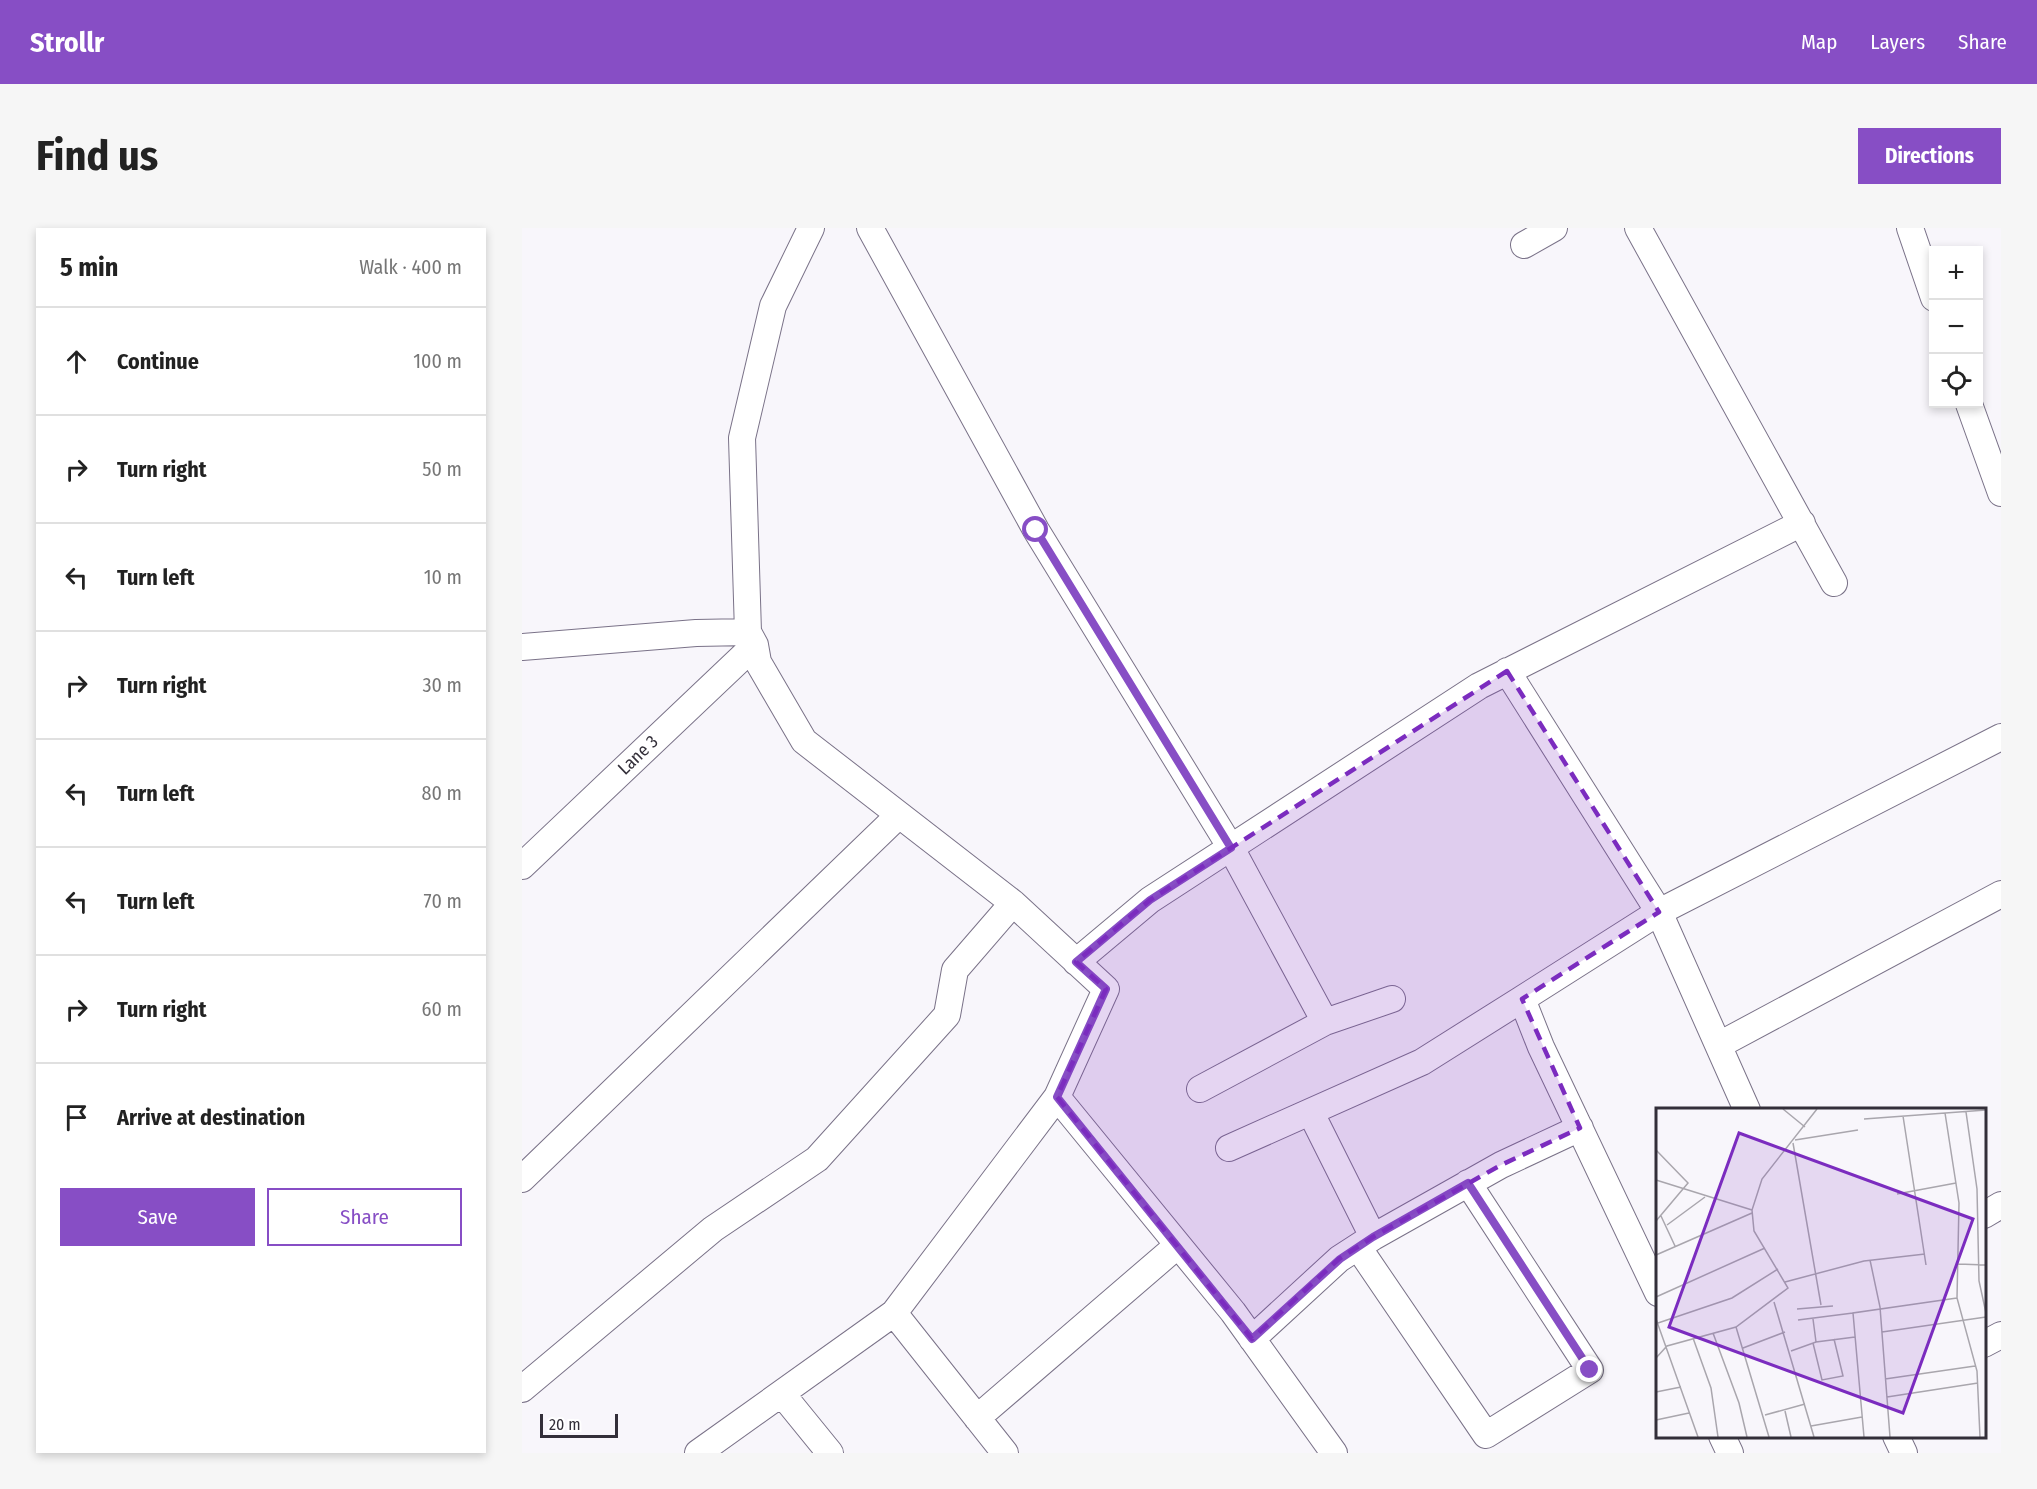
<!DOCTYPE html>
<html lang="en">
<head>
<meta charset="utf-8">
<style>
  :root { --surface:#fff; --page:#f6f6f6; --text:#222; --muted:#767676; --line:#e0e0e0; --accent:#874ec5 }
  body { margin:0; font-family:"Fira Sans Condensed",sans-serif; background:var(--page); color:var(--text) }
  .controls { position:absolute; right:18px; top:18px; display:grid; overflow:hidden; border-radius:0px; box-shadow:0 3px 9px #0003 }
  .controls button { width:54px; height:54px; display:grid; place-items:center; padding:0; border:0; border-bottom:2px solid var(--line); background:var(--surface); color:var(--text); font:30px sans-serif }
  .scale { position:absolute; left:18px; bottom:15px; width:78px; box-sizing:border-box; padding-left:6px; border:3px solid #332f39; border-top:0; font-size:16px; line-height:21px; white-space:nowrap; color:#332f39; -webkit-text-stroke:4px #fff; paint-order:stroke }
  .stop { position:absolute; width:18px; height:18px; margin:-14px; border:4px solid #874ec5; border-radius:50%; background:#fff }
  .stop.end { background:#874ec5; border-color:#fff; box-shadow:0 2px 6px #0008 }
  .list { margin:0; padding:0; list-style:none }
  h2 { display:flex; justify-content:space-between; align-items:center; height:78px; margin:0; padding:0 24px; font-size:26px }
  h2 small { font-size:20px; font-weight:400; color:var(--muted) }
  .list li { display:grid; grid-template-columns:39px 1fr auto; gap:18px; align-items:center; box-sizing:border-box; height:108px; padding:0 24px; border-top:2px solid var(--line) }
  .list b { display:block; font-size:22px; white-space:nowrap }
  .list em { font-size:20px; font-style:normal; color:var(--muted) }
  .actions { display:flex; gap:12px; padding:18px 24px }
  .actions a { flex:1; padding:14px 0; border:2px solid var(--accent); border-radius:0px; text-align:center; font-size:21px; color:var(--accent) }
  .actions .main { background:var(--accent); color:#fff }
  .icon { flex:none; width:33px; height:33px; fill:none; stroke:currentColor; stroke-width:2; stroke-linecap:round; stroke-linejoin:round }
  .map { position:relative; flex:none; width:1479px; height:1225px; overflow:hidden; border-radius:0px }
  header { display:flex; align-items:center; gap:36px; box-sizing:border-box; height:84px; padding:0 30px; background:var(--accent); color:#fff }
  header strong { font-size:28px }
  nav { display:flex; gap:33px; margin-inline-start:auto; font-size:21px }
  .intro { display:flex; align-items:center; justify-content:space-between; box-sizing:border-box; height:144px; padding:0 36px }
  h1 { margin:0; font-size:42px }
  .button { padding:15px 27px; border-radius:0px; background:var(--accent); color:#fff; font-size:21px; font-weight:700 }
  main { display:flex; gap:36px; padding:0 36px }
  aside { flex:1; background:var(--surface); border-radius:0px; box-shadow:0 3px 9px #0003 }
  .map>svg:first-child { display:block }
  .lines { fill:none; stroke-linecap:round; stroke-linejoin:round }
  .street-casing { stroke:#7a7288; stroke-width:28 }
  .street { stroke:#fff; stroke-width:26 }
  .route { stroke:#874ec5; stroke-width:8 }
  .marked { fill:#7b2cbf; fill-opacity:0.2; stroke:#7b2cbf; stroke-width:4.5; stroke-dasharray:12 8; stroke-linejoin:round }
  .labels { text-anchor:middle; stroke-width:4.5; stroke-linejoin:round; paint-order:stroke }
  .street-label { font-size:18px; fill:#332f39; stroke:#fff }
  .inset-road { fill:none; stroke:#a9a6ad; stroke-width:1.5 }
  .view { fill:#7b2cbf; fill-opacity:0.15; stroke:#7b2cbf; stroke-width:3 }
  .inset-edge { fill:none; stroke:#332f39; stroke-width:3 }
</style>
</head>
<body>
<header>
<strong>Strollr</strong>
<nav><a>Map</a><a>Layers</a><a>Share</a></nav>
</header>
<div class="intro"><h1>Find us</h1><a class="button">Directions</a></div>
<main>
<aside>
<h2>5 min<small>Walk · 400 m</small></h2>
<ul class="list">
<li><svg class="icon" aria-label="ahead" viewBox="0 0 24 24"><path d="M12 20V5M6 11l6-6 6 6"/></svg><div><b>Continue</b></div><em>100 m</em></li>
<li><svg class="icon" aria-label="right" viewBox="0 0 24 24"><path d="M7 20v-9h11M14 6l5 5-5 5"/></svg><div><b>Turn right</b></div><em>50 m</em></li>
<li><svg class="icon" aria-label="left" viewBox="0 0 24 24"><path d="M17 20v-9H6M10 6l-5 5 5 5"/></svg><div><b>Turn left</b></div><em>10 m</em></li>
<li><svg class="icon" aria-label="right" viewBox="0 0 24 24"><path d="M7 20v-9h11M14 6l5 5-5 5"/></svg><div><b>Turn right</b></div><em>30 m</em></li>
<li><svg class="icon" aria-label="left" viewBox="0 0 24 24"><path d="M17 20v-9H6M10 6l-5 5 5 5"/></svg><div><b>Turn left</b></div><em>80 m</em></li>
<li><svg class="icon" aria-label="left" viewBox="0 0 24 24"><path d="M17 20v-9H6M10 6l-5 5 5 5"/></svg><div><b>Turn left</b></div><em>70 m</em></li>
<li><svg class="icon" aria-label="right" viewBox="0 0 24 24"><path d="M7 20v-9h11M14 6l5 5-5 5"/></svg><div><b>Turn right</b></div><em>60 m</em></li>
<li><svg class="icon" aria-label="arrive" viewBox="0 0 24 24"><path d="M6 21V4h12l-3 4 3 4H6"/></svg><div><b>Arrive at destination</b></div></li>
</ul>
<div class="actions"><a class="main">Save</a><a>Share</a></div>
</aside>
<div class="map">
<svg width="1479" height="1225" viewBox="0 0 1479 1225">
  <rect width="100%" height="100%" fill="#f8f6fb"/>
  <g class="lines">
    <defs>
      <path id="street" d="M348,0L514,302L709,620L803,794
        M1116,0L1312,355
        M1388,0L1412,70
        M1002,17L1032,0
        M1447,176L1479,265
        M0,419L174,405L226,404
        M985,443L1137,684L1225,882
        M0,638L233,417
        M554,734L628,672L957,458L1280,295
        M1197,817L1479,666
        M678,861L803,794L870,771
        M535,869L711,1084L812,1225
        M789,885L851,1009
        M707,920L900,834L1000,771
        M0,951L377,587
        M1462,987L1479,977
        M836,1019L964,1207L1068,1142L946,955
        M1136,1065L1019,819L1000,771L1137,684L1479,509
        M372,1085L483,1225
        M730,1111L817,1031L851,1009L979,937L1058,900
        M1462,1116L1479,1107
        M0,1161L191,1001L295,931L425,787L433,742L491,675
        M260,1166L308,1225
        M455,1190L656,1017
        M1200,1208L1208,1225
        M1374,1208L1382,1225
        M176,1225L372,1085L535,869L584,761L491,675L282,513L236,434L233,417L226,404L220,210L251,78L289,0"/>
    </defs>
    <use href="#street" class="street-casing"/>
    <use href="#street" class="street"/>
  </g>
  <g class="lines">
    <path class="route" d="M514,302L709,620L628,672L554,734L584,761L535,869L730,1111L818,1031L851,1009L946,955L1068,1142"/>
  </g>
  <path class="marked" d="M985,443L1137,684L1000,771L1058,900L979,937L851,1009L817,1031L730,1111L535,869L584,761L554,734L628,672Z"/>
  <g class="labels">
    <g class="street-label">
      <text transform="translate(116 527) rotate(-44)" y="6">Lane 3</text>
    </g>
  </g>
  <g transform="translate(1134 880)">
    <rect width="330" height="330" fill="#f8f6fb"/>
    <path class="inset-road" d="M127,1L149,19M310,4L321,81L323,173L330,205M289,5L303,95L301,190L321,263L324,329M247,8L270,157M208,11L330,2M139,32L202,22M137,35L165,197M0,42L32,75L0,113M0,72L96,102M241,86L300,75M5,108L19,138M11,117L49,89M0,147L96,105M214,152L224,199L234,329M302,156L330,157M129,174L208,153L269,146M0,189L109,140M118,194L158,329M141,201L177,198M0,211L42,329M157,211L160,234M142,212L197,205M2,215L76,190L122,161M80,219L113,329M226,224L330,209M57,225L83,295L91,329M37,230L55,280L62,329M157,235L166,272L187,268L178,231M87,240L129,224M135,243L160,234L199,229M0,250L11,238L80,219L132,180L98,123L96,102L106,71L161,1M229,271L319,258M0,284L25,279M231,289L322,275M129,303L135,329M109,307L149,296M0,312L33,305M155,318L206,309M208,329L197,205L301,190"/>
    <path class="view" d="M83,25L317,111L247,305L13,219Z"/>
    <rect width="330" height="330" class="inset-edge"/>
  </g>
</svg>
<div class="controls">
<button>+</button>
<button>−</button>
<button><svg class="icon" aria-label="locate" viewBox="0 0 24 24"><circle cx="12" cy="12" r="6"/><path d="M12 2v4M12 18v4M2 12h4M18 12h4"/></svg></button>
</div>
<div class="scale">20 m</div>
<div class="stop" style="left:514px;top:302px"></div>
<div class="stop end" style="left:1068px;top:1142px"></div>
</div>
</main>
</body>
</html>
